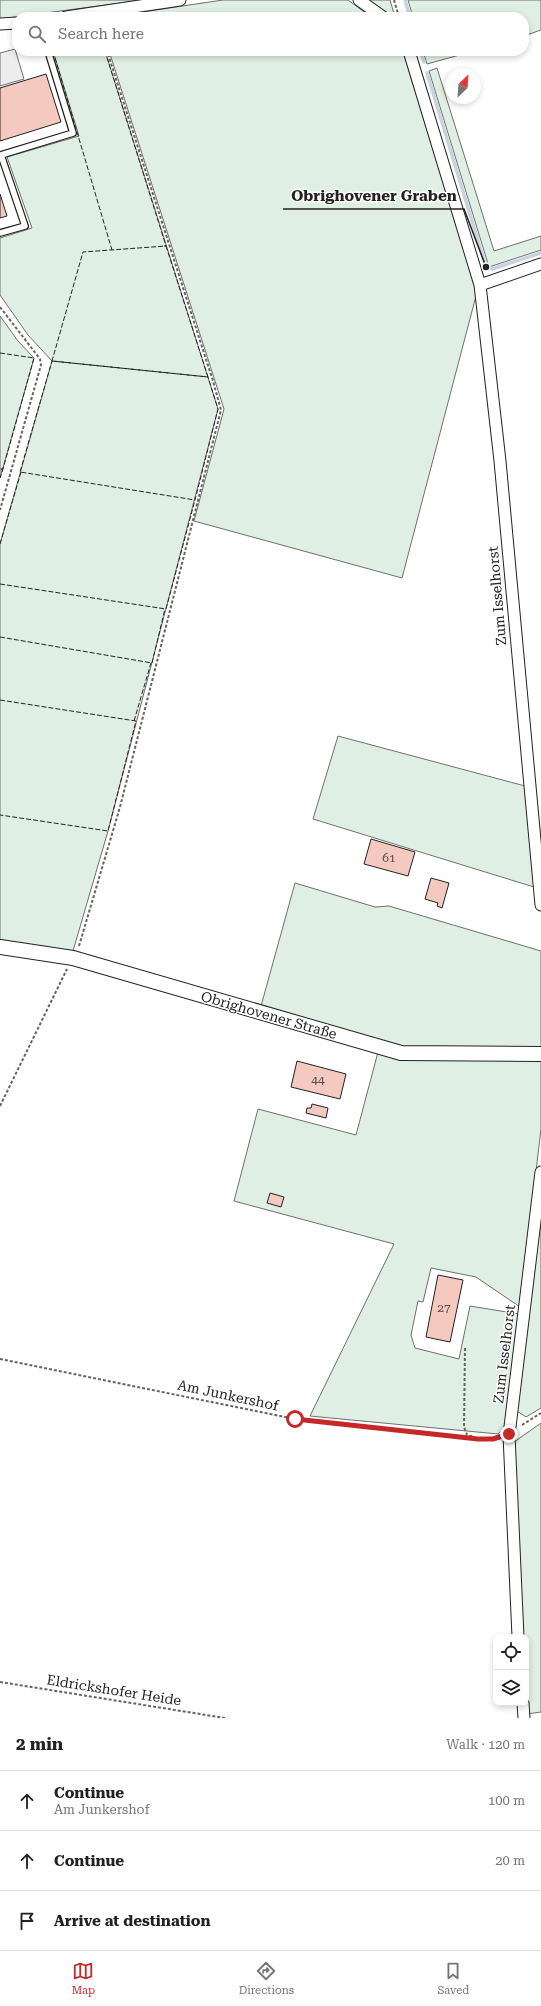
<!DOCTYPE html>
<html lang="en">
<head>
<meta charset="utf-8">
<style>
  :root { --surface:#fff; --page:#f6f6f6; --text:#202124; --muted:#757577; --line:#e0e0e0; --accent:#c62828 }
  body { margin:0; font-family:"Roboto Serif",serif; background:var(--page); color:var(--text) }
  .controls { position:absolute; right:12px; bottom:12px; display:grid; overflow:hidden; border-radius:8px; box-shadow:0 2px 6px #0003 }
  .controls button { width:36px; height:36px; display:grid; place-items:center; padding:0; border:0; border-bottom:1px solid var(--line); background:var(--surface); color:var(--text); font:20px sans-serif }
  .compass { position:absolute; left:445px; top:68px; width:36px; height:36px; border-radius:50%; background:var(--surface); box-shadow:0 2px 6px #0003; rotate:25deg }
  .stop { position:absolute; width:12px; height:12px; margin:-9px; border:3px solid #c62828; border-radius:50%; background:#fff }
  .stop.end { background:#c62828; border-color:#fff; box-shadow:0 1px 4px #0008 }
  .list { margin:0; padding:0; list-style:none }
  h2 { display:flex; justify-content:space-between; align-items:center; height:52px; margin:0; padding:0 16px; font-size:17px }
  h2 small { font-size:13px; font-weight:400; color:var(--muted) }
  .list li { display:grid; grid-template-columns:26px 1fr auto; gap:12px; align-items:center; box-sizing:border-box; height:60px; padding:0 16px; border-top:1px solid var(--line) }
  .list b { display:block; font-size:15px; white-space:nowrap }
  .list p { margin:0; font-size:13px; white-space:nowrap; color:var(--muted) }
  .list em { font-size:13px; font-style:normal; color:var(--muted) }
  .icon { flex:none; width:22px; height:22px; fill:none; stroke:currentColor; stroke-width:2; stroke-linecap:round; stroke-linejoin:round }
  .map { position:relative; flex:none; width:541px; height:1718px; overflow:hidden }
  .search { position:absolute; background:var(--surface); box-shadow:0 2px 6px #0003; left:12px; right:12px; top:12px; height:44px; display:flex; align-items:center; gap:10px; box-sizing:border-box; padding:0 14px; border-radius:16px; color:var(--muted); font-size:15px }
  .sheet { height:232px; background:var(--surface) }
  nav { display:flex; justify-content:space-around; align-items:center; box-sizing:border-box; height:56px; border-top:1px solid var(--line); background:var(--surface); font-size:11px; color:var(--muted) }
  nav a { display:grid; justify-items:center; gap:2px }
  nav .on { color:var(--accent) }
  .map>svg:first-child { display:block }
  .green { fill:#e0efe3; stroke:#6f6f6f }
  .parking { fill:#ededed; stroke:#6f6f6f }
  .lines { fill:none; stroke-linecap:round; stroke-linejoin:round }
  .stream { stroke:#c7d3dd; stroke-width:3.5 }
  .building { fill:#f3c9c0; stroke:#222 }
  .service-casing { stroke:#222; stroke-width:8 }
  .minor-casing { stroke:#222; stroke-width:13 }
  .tertiary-casing { stroke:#222; stroke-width:16 }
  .path { stroke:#646464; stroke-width:2; stroke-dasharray:3 2; stroke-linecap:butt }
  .service { stroke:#fff; stroke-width:5.5 }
  .minor { stroke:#fff; stroke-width:11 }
  .tertiary { stroke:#fff; stroke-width:14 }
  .fence { stroke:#222; stroke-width:1; stroke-dasharray:5 2; stroke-linecap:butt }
  .route { stroke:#c62828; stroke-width:5 }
  .labels { text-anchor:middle; stroke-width:3; stroke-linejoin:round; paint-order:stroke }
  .number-label { font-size:12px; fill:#564c4a }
  .street-label { font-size:14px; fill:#222; stroke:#fff }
  .leader { fill:none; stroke:#222; stroke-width:1.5 }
  .callout-dot { fill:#222; stroke:#fff; stroke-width:1.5 }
  .callout-label { font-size:15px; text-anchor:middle; font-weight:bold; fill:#222; stroke:#fff; stroke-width:3; stroke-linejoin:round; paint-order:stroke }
</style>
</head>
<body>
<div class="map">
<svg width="541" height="1718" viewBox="0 0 541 1718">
  <rect width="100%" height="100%" fill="#fff"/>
  <path class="green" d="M0,0H143L0,19Z
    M223,0H348L371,17H108Z
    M369,0H390L395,17H392Z
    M408,0H541V30L524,36V17H413Z
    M53,51H105L218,409L108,831L73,951L0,940V544L52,361L28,335L0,295V238L32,228L7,157L79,136Z
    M109,51H403L477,292L402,578L194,521L224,409Z
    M423,51H474L427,64Z
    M437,68L494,251L541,236V250L489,267L429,71Z
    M0,316L18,341L34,358L0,478Z
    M338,736L525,786L534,887L313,819Z
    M295,883L375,907L389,906L541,951V1047H403L261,1006Z
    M378,1052L541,1058V1129L520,1307L476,1277L431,1268L423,1302L418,1301L411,1335L415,1348L459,1359L470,1306L519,1314L506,1427L498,1434L310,1416L394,1244L234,1201L258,1109L356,1135Z
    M541,1213V1408L526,1417L517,1411Z
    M541,1423V1712L527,1714L526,1637H523L514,1442Z"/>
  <path class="parking" d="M15,49L24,79L0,86V53Z"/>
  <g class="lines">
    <path class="stream" d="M405,0L410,17
      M420,51L424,62
      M427,73L486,267L492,269L541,253"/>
  </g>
  <path class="building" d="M46,74L61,122L0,141V88Z
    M0,194L7,216L0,218Z
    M371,839L415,852L408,876L364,864Z
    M431,878L449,883L442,908L437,906L438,903L425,899Z
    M297,1061L346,1074L340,1099L291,1087Z
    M312,1104L328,1108L326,1118L306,1113L307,1108H311Z
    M270,1193L284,1197L281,1207L267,1203Z
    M438,1275L463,1280L450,1342L426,1337Z"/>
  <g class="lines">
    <defs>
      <path id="service" d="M0,233L25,226L1,155L73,133L48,51"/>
      <path id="minor" d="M359,0L383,17
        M66,17L180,0
        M0,24L17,23
        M409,51L480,285L541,264
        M480,285L500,461L541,905
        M518,1637L509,1435L541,1172
        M523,1703L524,1718"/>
      <path id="tertiary" d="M0,947L73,958L401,1053L541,1054"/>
    </defs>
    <use href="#service" class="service-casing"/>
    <use href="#minor" class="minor-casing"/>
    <use href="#tertiary" class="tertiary-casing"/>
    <path class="path" d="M394,0L399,17
      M0,307L40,359L41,365L0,510
      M79,946L120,807L221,410L213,381L107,51
      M0,1106L67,969
      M465,1348L464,1427L467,1435L474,1437
      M0,1359L295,1419L478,1439
      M522,1425L541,1413
      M478,1439L497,1437
      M0,1682L225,1718"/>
    <use href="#service" class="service"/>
    <use href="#minor" class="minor"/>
    <use href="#tertiary" class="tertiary"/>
    <path class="fence" d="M53,51L112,250
      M105,51L166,246H164
      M166,246L208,377L52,361L83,252Z
      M0,353L34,358L3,469H0H3L0,478
      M52,361L208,377L218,409L195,500L20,472Z
      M0,544L21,472
      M0,584L166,609L195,500
      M0,637L152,663L165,609
      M0,700L136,721L108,831L0,815
      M134,721L151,663"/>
  </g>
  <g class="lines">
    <path class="route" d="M295,1419L478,1439H493L509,1434"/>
  </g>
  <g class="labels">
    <g class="number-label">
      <text x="389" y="862">61</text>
      <text x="318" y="1084">44</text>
      <text x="444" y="1312">27</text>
    </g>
    <g class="street-label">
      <text transform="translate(497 596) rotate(-95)" y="5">Zum Isselhorst</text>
      <text transform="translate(269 1015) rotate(16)" y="5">Obrighovener Straße</text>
      <text transform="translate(504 1354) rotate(-83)" y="5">Zum Isselhorst</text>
      <text transform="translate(228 1395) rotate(12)" y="5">Am Junkershof</text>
      <text transform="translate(114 1690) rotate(9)" y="5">Eldrickshofer Heide</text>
    </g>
  </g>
  <path class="leader" d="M486 267L464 209H283"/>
  <circle class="callout-dot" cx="486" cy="267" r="4"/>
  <g class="callout-label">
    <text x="374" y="201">Obrighovener Graben</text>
  </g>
</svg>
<div class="controls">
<button><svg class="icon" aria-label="locate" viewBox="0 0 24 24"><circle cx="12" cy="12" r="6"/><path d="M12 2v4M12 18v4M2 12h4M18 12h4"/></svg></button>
<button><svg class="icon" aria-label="layers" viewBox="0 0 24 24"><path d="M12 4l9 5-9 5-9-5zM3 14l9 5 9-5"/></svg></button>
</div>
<svg class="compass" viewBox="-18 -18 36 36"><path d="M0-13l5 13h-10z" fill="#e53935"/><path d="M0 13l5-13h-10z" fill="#757577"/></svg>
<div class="stop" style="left:295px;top:1419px"></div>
<div class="stop end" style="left:509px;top:1434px"></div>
<div class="search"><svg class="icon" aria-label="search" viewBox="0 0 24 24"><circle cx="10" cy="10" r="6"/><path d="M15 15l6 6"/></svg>Search here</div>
</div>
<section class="sheet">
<h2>2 min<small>Walk · 120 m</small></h2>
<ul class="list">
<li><svg class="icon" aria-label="ahead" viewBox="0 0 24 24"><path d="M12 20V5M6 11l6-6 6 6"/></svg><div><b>Continue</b><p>Am Junkershof</p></div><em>100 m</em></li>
<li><svg class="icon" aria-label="ahead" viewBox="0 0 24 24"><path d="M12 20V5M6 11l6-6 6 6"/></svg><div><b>Continue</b></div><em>20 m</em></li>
<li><svg class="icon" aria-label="arrive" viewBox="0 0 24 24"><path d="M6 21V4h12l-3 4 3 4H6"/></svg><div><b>Arrive at destination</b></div></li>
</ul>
</section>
<nav>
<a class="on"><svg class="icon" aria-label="map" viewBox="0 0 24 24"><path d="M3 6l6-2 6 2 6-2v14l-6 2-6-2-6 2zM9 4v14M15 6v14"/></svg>Map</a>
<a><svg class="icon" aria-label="directions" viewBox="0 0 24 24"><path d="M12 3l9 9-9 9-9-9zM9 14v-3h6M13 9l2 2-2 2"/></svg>Directions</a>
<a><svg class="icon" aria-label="saved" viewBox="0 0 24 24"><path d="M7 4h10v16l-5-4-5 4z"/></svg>Saved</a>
</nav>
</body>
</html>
